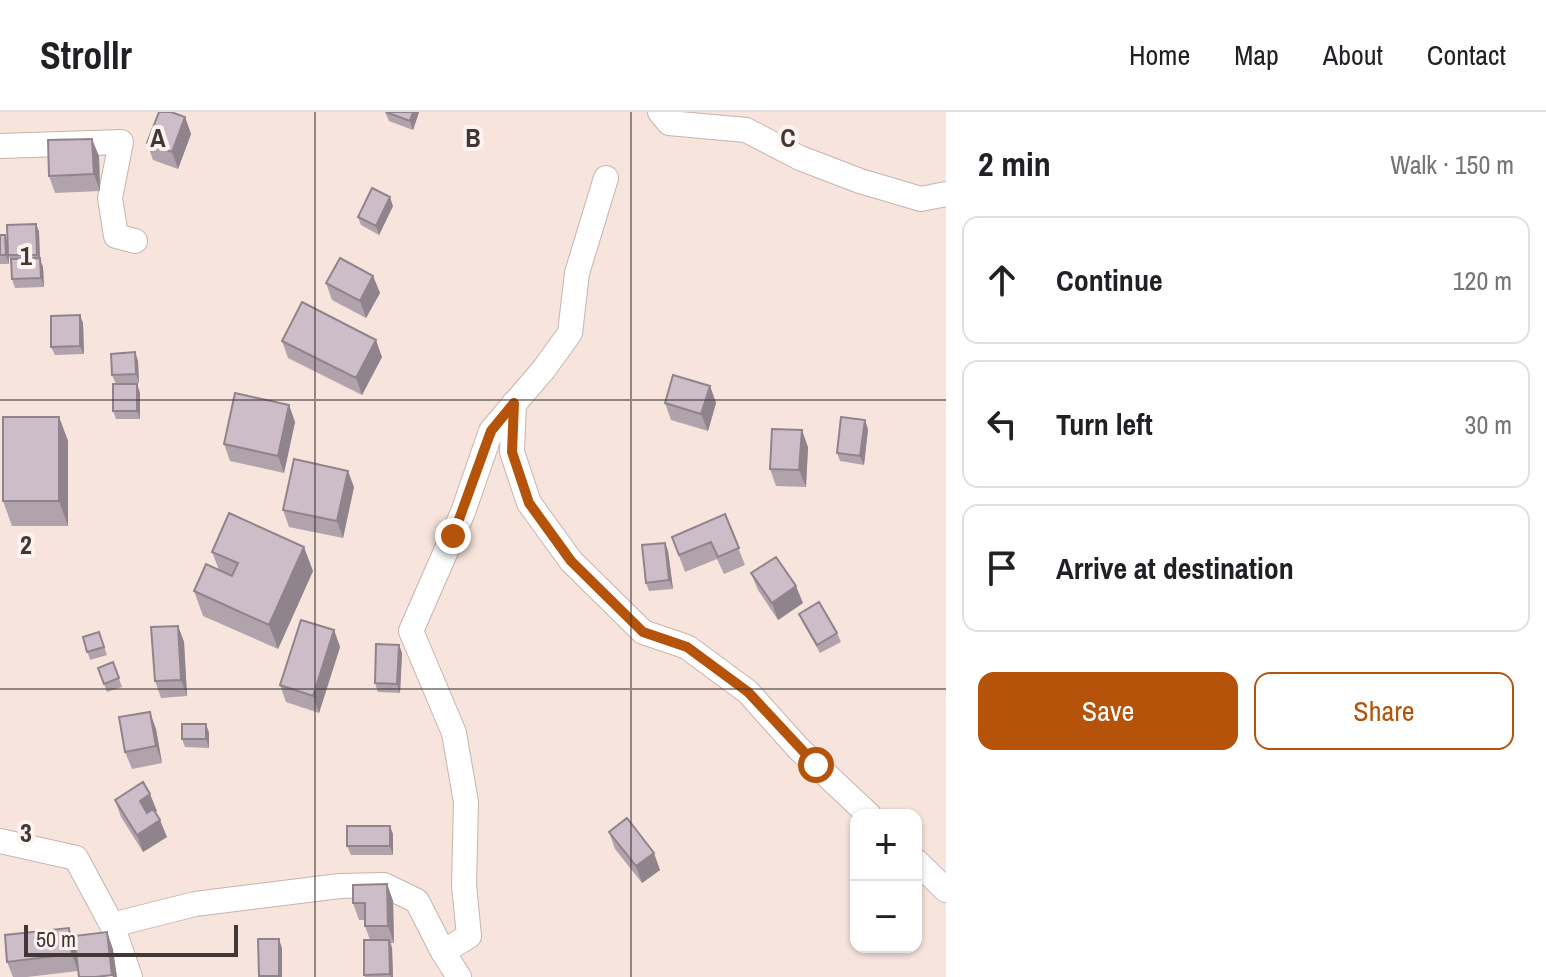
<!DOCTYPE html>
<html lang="en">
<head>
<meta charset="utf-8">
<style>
  :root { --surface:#fff; --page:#f6f6f6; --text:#202124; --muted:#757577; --line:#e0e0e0; --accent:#b45309 }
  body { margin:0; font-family:"Archivo Narrow",sans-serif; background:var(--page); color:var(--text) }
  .controls { position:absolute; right:24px; bottom:24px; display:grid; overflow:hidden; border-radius:16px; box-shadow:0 2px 6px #0004 }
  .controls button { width:72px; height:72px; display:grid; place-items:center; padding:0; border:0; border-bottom:2px solid var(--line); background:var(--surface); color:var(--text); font:40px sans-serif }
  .scale { position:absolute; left:24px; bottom:20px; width:214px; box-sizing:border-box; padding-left:8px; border:4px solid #3f3835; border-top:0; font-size:22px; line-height:28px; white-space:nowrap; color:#3f3835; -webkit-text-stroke:6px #fff3ef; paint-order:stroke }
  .stop { position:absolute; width:24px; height:24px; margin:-18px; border:6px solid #b45309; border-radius:50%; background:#fff }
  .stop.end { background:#b45309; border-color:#fff; box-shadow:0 2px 8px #0008 }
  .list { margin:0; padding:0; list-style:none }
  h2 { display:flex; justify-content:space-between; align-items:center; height:104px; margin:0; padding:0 32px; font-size:34px }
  h2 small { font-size:26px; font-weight:400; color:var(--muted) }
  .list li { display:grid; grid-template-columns:52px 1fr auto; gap:24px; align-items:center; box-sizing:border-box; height:128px; margin:0 16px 16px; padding:0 16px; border:2px solid var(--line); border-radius:16px }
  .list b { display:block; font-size:30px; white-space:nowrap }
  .list em { font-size:26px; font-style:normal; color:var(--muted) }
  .actions { display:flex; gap:16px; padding:24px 32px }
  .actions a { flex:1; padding:18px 0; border:2px solid var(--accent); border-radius:16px; text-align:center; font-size:28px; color:var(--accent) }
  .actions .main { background:var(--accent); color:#fff }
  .icon { flex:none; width:44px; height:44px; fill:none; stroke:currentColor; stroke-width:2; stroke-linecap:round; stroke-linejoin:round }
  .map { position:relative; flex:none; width:946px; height:865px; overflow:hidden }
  header { display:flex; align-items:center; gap:48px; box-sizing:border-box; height:112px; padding:0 40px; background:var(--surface); border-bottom:2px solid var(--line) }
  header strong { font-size:38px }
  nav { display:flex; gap:44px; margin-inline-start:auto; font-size:28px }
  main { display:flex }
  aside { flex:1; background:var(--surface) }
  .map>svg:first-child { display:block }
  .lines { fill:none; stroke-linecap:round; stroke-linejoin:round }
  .street-casing { stroke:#c6b4ad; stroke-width:26 }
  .street { stroke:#fff; stroke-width:24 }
  .wall { fill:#b0a3ac }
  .shaded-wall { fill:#90848c }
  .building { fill:#cdbdc8; stroke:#90848c; stroke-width:2 }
  .route { stroke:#b45309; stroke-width:10 }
  .grid { fill:none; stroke:#3f3835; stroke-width:2; stroke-opacity:0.55 }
  .grid-label { font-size:26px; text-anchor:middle; font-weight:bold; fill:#3f3835; stroke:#fff3ef; stroke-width:8; stroke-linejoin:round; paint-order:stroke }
</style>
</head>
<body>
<header>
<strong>Strollr</strong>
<nav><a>Home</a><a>Map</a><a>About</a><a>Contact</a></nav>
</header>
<main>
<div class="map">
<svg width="946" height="865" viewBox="0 0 946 865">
  <rect width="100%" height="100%" fill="#f7e4dd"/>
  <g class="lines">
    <defs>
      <path id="street" d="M660,0L669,11L746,18L800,46L860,69L921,87L946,82
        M0,34L121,30L110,86L116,124L135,129
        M514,291L512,340L529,391L571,449L643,520L687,535L748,580L798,636L869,703
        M0,729L76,746L112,813L130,865
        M916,749L946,778
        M112,813L195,792L340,774L384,773L417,789L443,840
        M459,865L443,840L469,824L464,773L466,690L454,621L411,519L463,400L491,319L544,257L570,221L577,161L606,66"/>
    </defs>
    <use href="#street" class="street-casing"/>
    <use href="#street" class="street"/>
  </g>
  <path class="wall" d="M385,0H419L413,18L389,9Z
    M185,5L191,22L178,57L153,48L147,31Z
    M99,44L100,79L55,81L49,64Z
    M393,94L379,123L361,113L358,105Z
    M36,112L39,120L40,148L43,155L44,175L15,176L12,167L11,151L9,144V152H0V123H5L8,130Z
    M373,164L380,181L366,206L332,188L326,171Z
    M83,211L84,242L55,243L51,235Z
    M282,229L382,245L362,283L288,246Z
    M135,240L138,249L139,271L116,272L112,263Z
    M137,272L140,281V307H116L113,299Z
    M710,274L716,291L708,319L671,308L665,291Z
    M289,293L295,310L284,361L230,349L224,332Z
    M59,305L68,329V414H12L3,389Z
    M868,317L864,353L840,349L837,341Z
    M808,335L806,375L776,374L770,357Z
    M354,375L343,426L289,415L283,398Z
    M725,402L745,453L724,462L717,447L685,460L672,425Z
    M665,431L668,439L673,477L649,479L646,471Z
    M212,440L313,459L278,537L203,504L194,479L219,458Z
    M751,461L803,491L778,508L758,478Z
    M799,502L837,521L841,530L820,541L803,511Z
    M178,514L184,530L187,584L161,586L155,569Z
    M334,518L340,535L319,601L286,590L280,573Z
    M99,520L107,543L90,548L83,525Z
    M399,533L402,541L400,581L378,580L375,571Z
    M113,550L122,575L107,580L98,556Z
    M206,612L209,621V636L185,635L182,627Z
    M156,617L162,651L132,657L125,640Z
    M115,688L157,699L155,700L167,725L143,740L121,705Z
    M609,720L660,758L642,771L615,737Z
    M393,722V743H351L347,734Z
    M387,772L393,789L394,831H391L392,836L393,865H365L364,863L370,828L365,814V808H359L353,791Z
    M69,816L75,833L78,859L27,865H13L7,850Z"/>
  <path class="shaded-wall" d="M413,0H419L413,18L410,9Z
    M185,5L191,22L178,57L172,40Z
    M92,27L99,44L100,79L94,62Z
    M390,85L393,94L379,123L376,114Z
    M36,112L39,120L40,148L43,155L44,175L41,166L40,150L37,143Z
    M5,123L8,132L9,152L6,143Z
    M373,164L380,181L366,206L360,189Z
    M80,203L83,211L84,242L80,234Z
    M376,228L382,245L362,283L356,266Z
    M135,240L138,249L139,271L136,262Z
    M137,272L140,281V307L137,299Z
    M710,274L716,291L708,319L701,302Z
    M289,293L295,310L284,361L278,344Z
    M59,305L68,329V414L59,389Z
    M865,308L868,317L864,353L860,344Z
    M802,318L808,335L806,375L799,358Z
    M348,359L354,375L343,426L337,409Z
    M665,431L668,439L673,477L669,468Z
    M304,435L313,459L278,537L269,513Z
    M796,474L803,491L778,508L772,491Z
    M178,514L184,530L187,584L181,568Z
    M334,518L340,535L319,601L313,584Z
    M399,533L402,541L400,581L397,572Z
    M150,600L156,617L162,651L156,634Z
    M206,612L209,621V636L206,627Z
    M150,682L157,699L146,706L140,689Z
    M160,708L167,725L143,740L137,723Z
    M390,714L393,722V743L390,734Z
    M654,741L660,758L642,771L636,754Z
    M387,772L393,789L394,831L388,814Z
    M69,816L75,833L78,859L72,842Z
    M107,820L113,837L117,865H113L112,863Z
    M279,827L282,836V865H280Z
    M389,828L392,836L393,865H391L390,862Z"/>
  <path class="building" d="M159,0H171L185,5L172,40L147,31Z
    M386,0H413L410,9Z
    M92,27L94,62L49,64L48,28Z
    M372,76L390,85L376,114L358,105Z
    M36,112L37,143H8L7,113Z
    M0,123H5L6,143H0Z
    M40,146L41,166L12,167L11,147Z
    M340,146L373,164L360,189L326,171Z
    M302,190L376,228L356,266L282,229Z
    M80,203V234L51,235V204Z
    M135,240L136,262L112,263L111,242Z
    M673,263L710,274L701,302L665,291Z
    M113,272H137V299H113Z
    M235,281L289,293L278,344L224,332Z
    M3,305H59V389H3Z
    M841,305L865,308L860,344L837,341Z
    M772,317L802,318L799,358L770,357Z
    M294,347L348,359L337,409L283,398Z
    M229,401L304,435L269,513L194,479L206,452L232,464L238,451L212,440Z
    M725,402L739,436L718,445L711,430L679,443L672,425Z
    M665,431L669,468L646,471L642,433Z
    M776,445L796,474L772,491L751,461Z
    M819,490L837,521L817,533L799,502Z
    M301,508L334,518L313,584L280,573Z
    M178,514L181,568L155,569L151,515Z
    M99,520L104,535L87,540L83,525Z
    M376,532L399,533L397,572L375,571Z
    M113,550L119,566L104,572L98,556Z
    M150,600L156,634L125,640L119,605Z
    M182,612H206V627H182Z
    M143,670L150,682L140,689L147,701L153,697L160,708L137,723L115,688Z
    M627,706L654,741L636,754L609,720Z
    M347,714H390V734H347Z
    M387,772L388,814H365V791H353V773Z
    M69,816L72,842L7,850L5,823Z
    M107,820L112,863L96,865H79L74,824Z
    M258,827H279V864H259Z
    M364,828H389L390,862L364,863Z"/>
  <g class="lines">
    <path class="route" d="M453,424L491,319L514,291L512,340L529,391L571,449L643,520L687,535L748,580L816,653"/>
  </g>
  <path class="grid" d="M315,0V865M631,0V865M0,288H946M0,577H946"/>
  <g class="grid-label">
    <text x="158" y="35">A</text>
    <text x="473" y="35">B</text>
    <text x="788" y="35">C</text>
    <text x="26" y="153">1</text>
    <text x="26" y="442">2</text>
    <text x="26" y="730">3</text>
  </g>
</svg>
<div class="controls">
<button>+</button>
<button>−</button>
</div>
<div class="scale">50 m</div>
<div class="stop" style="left:816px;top:653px"></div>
<div class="stop end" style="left:453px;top:424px"></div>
</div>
<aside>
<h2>2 min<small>Walk · 150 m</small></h2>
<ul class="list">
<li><svg class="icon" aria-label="ahead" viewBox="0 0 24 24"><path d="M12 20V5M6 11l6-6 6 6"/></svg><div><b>Continue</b></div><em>120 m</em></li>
<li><svg class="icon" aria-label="left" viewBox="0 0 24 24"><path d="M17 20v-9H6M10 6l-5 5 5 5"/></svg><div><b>Turn left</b></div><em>30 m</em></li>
<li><svg class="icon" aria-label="arrive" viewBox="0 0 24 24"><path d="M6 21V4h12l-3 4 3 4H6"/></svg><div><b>Arrive at destination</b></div></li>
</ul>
<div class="actions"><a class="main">Save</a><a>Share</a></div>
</aside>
</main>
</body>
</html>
